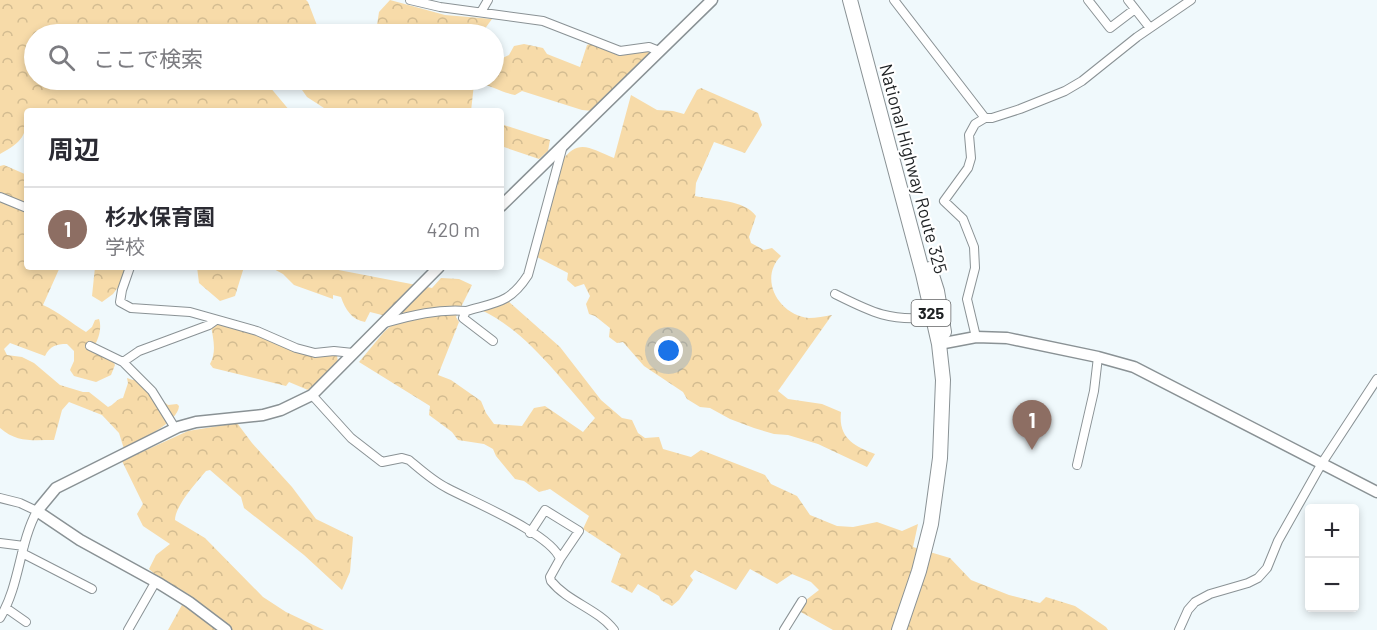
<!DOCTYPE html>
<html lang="ja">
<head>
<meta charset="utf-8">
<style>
  :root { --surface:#fff; --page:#f2f2f3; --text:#2b2b33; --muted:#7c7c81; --line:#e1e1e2; --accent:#7a6132 }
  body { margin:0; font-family:Barlow,"Noto Sans JP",sans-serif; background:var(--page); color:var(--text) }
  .controls { position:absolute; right:18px; bottom:18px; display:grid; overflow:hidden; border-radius:6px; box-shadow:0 3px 9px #0003 }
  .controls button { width:54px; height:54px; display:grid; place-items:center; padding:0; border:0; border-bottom:2px solid var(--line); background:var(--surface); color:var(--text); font:30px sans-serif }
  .you { position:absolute; left:669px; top:351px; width:21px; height:21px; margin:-15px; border:4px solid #fff; border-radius:50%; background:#1a73e8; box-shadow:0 0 0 9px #1a73e833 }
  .badge { display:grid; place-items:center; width:39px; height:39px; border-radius:50%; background:var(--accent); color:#fff; font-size:20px; font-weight:700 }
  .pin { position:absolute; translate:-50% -50px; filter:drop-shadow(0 2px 3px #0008) }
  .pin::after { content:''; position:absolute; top:32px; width:21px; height:18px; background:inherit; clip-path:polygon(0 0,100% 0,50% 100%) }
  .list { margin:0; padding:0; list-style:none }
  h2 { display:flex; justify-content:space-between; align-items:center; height:78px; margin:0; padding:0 24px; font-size:26px }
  h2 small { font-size:20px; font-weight:400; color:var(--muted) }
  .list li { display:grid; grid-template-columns:39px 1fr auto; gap:18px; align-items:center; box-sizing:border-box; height:84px; padding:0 24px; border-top:2px solid var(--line) }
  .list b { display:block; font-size:22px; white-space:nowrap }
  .list p { margin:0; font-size:20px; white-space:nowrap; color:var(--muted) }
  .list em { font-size:20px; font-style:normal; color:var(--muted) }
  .icon { flex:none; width:33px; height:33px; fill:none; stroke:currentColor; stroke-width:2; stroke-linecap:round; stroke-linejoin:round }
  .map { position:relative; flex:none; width:1377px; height:630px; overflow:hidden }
  .search { position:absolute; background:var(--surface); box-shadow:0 3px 9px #0003; left:24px; top:24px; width:480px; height:66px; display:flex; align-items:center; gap:15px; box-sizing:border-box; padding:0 21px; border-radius:33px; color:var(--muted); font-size:22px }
  .panel { position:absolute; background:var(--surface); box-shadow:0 3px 9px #0003; left:24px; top:108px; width:480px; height:162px; border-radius:6px }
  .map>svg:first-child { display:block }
  .forest { fill:url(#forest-crowns) }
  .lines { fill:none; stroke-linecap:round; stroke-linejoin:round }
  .street-casing { stroke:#8a9295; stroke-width:10 }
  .secondary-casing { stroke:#8a9295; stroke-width:13 }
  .highway-casing { stroke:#8a9295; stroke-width:16 }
  .street { stroke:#fff; stroke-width:8 }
  .secondary { stroke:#fff; stroke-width:10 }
  .highway { stroke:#fff; stroke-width:14 }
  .labels { text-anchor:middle; stroke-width:4.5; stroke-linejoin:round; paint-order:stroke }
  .shield { fill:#fff; stroke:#616364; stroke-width:1.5 }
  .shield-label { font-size:16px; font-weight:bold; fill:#1d2022 }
  .street-label { font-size:18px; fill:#1d2022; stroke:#fff }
</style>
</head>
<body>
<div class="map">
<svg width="1377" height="630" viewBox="0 0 1377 630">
  <defs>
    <pattern id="forest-crowns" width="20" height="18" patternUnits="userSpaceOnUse" patternTransform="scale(1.5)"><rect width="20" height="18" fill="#f7dba9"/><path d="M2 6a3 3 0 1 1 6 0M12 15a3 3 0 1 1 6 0" fill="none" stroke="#d3bc91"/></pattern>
  </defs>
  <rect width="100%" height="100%" fill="#f0f9fc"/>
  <path class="forest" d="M0,0H306L308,2L318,28L327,34H34V80H264L290,111H27C27,136 22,142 0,154Z
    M390,0L445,15L492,19L481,34H373L376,32L379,12Z
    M592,43L646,51L652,54L593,111L582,110L522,91L515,95C499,92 490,83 474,84L471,111H353L324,108L307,97L295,80H494V62L509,55L514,46L524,44L543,48L547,54L580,67L587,45Z
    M701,88L758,113L762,125L745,153L714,142L696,183L695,196C713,200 745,200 756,216L749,237L751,243L764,250L772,248L781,256C758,279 779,315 809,318C816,318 825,316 832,315L778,391L788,399L822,404L841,412C838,438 854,446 875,454L867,467L818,444L788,435L774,434L754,428L730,419L710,408L700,407L687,399L683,392L644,366L623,342L617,343L609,337L610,328L595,316L589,314L586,304L590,296L584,284L575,287L567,280L568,273L537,257L561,162C579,137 590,149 614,158L631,95L657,110L673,111L684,114L697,90Z
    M501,124L550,140L548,151L539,159L501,146Z
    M4,165L27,175V267H60L43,305C59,312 71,323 86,332L92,327L95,320L99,319C102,327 99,339 94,346L111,357L115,365L111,375L96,382L74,376L70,370L74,361V351L67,344C56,344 50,346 45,356L10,343L4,349L7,355L22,357L34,363L60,385L83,392H89L108,407C114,405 116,399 123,398L128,383L127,378L133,380L141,375C153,383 155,396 168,405L177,404L179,406C178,423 139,440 124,449L119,433L102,415L69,402L62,410L54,440C33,440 17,443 0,428V166Z
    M95,267H133L113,294L102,302L92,296Z
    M197,267H244L235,296L220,301L199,283Z
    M270,267H323L432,288L441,278L459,279L472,285L456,317L459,322L438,375L451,380L481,401L486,413L494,424L522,426L534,408L545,406L583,432L595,418C561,380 528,332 481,310L508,301L560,347L601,400L622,418L632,420L638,433L645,438L659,437L663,449L691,457L701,450L765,475L771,484L797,496L810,515L837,526L853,527L877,522L902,531L918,524L913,547L950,558L971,580L1009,595L1040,603L1046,597L1075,606L1106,627L1108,630H833L799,611L806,600L819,590L811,582L792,574L777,584L750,569L736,590L695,570L690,576L693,580L679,600L672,606L661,600L659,596L638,584L632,593L611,582L621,554L583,529L589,516L550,489L539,492L524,481L515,479L496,456L493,449L484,444L458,440L452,432L429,415L430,406L359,362L384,332L393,324L386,316L370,312L365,322C352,320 345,309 341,297L333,295V299L294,285L283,274Z
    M221,324L270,339L337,355L338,363L308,390L289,382L286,386L213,368L210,364C217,351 213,339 211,325Z
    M237,423L252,443L292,487L316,519L353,537L350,572L342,590L304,555L244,508L241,497L210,470L206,471C196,483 175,506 175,520L205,538L263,597L286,612L324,630H168L188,594L159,578L149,569L156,555L170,544L143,526L137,514L143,504L122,461L188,431Z"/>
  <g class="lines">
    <defs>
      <path id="street" d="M410,0L440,7L543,21L620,51L649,47L659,51
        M894,0L985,118
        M1088,0L1110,28L1135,9
        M1128,0L1150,28
        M481,12L488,0
        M0,197L27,208
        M130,267L122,290L120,302L131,308L190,312L257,331L296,348L315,353L334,351L353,353
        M835,294C871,312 890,322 932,317
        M385,323C412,315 438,309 466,311
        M976,337L967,299L975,268L974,247L963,219L944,201L968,168L971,158L969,135L975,124L985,118H992L1020,109L1065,91L1082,81L1137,37L1191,0
        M493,341L463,318L466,311C497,302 510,303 528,275L562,149
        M90,346L123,362
        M312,395L351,438L382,462L402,458L409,460C421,470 433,481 447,488C471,501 552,534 560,559L550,577L551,581C568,602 598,609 614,630
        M175,428L152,391L123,362L139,351L209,325L216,320
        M1077,465L1094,391L1098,357
        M0,498L20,503L37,511C19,544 20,585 0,618
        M530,533L545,510L579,531L560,559
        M0,543L24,546
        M22,553L92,589
        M6,608L26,622
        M128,630L156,581
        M784,630L802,601
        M1179,630L1188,610L1195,602L1210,594L1248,583L1258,578L1267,568L1278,541L1322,463L1377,379"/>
      <path id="secondary" d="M501,206L712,0
        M939,344L976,337L1007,338L1098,357L1134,367L1377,492
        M226,630L189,602L160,584L80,540L37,511L56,488L178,427L196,422L263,415L281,410L312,395L439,267"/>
      <path id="highway" d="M850,0L923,274L939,344L943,380L940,458L931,524L919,571L899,630
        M930,269L937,291L944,332"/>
    </defs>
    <use href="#street" class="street-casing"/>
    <use href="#secondary" class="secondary-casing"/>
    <use href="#highway" class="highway-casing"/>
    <use href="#street" class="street"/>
    <use href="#secondary" class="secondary"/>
    <use href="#highway" class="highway"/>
  </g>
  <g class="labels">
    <rect class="shield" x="911.5" y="300" width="39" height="26" rx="4.5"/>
    <g class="shield-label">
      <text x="931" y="319">325</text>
    </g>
    <g class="street-label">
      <text transform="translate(913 169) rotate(75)" y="6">National Highway Route 325</text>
    </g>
  </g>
</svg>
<div class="controls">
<button>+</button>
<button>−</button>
</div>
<div class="you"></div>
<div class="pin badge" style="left:1032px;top:450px;background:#8d6e63">1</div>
<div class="search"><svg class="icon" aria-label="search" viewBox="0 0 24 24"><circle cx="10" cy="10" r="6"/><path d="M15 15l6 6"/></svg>ここで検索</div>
<section class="panel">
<h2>周辺<small></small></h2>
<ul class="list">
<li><span class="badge" style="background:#8d6e63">1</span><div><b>杉水保育園</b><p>学校</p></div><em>420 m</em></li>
</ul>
</section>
</div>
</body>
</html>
